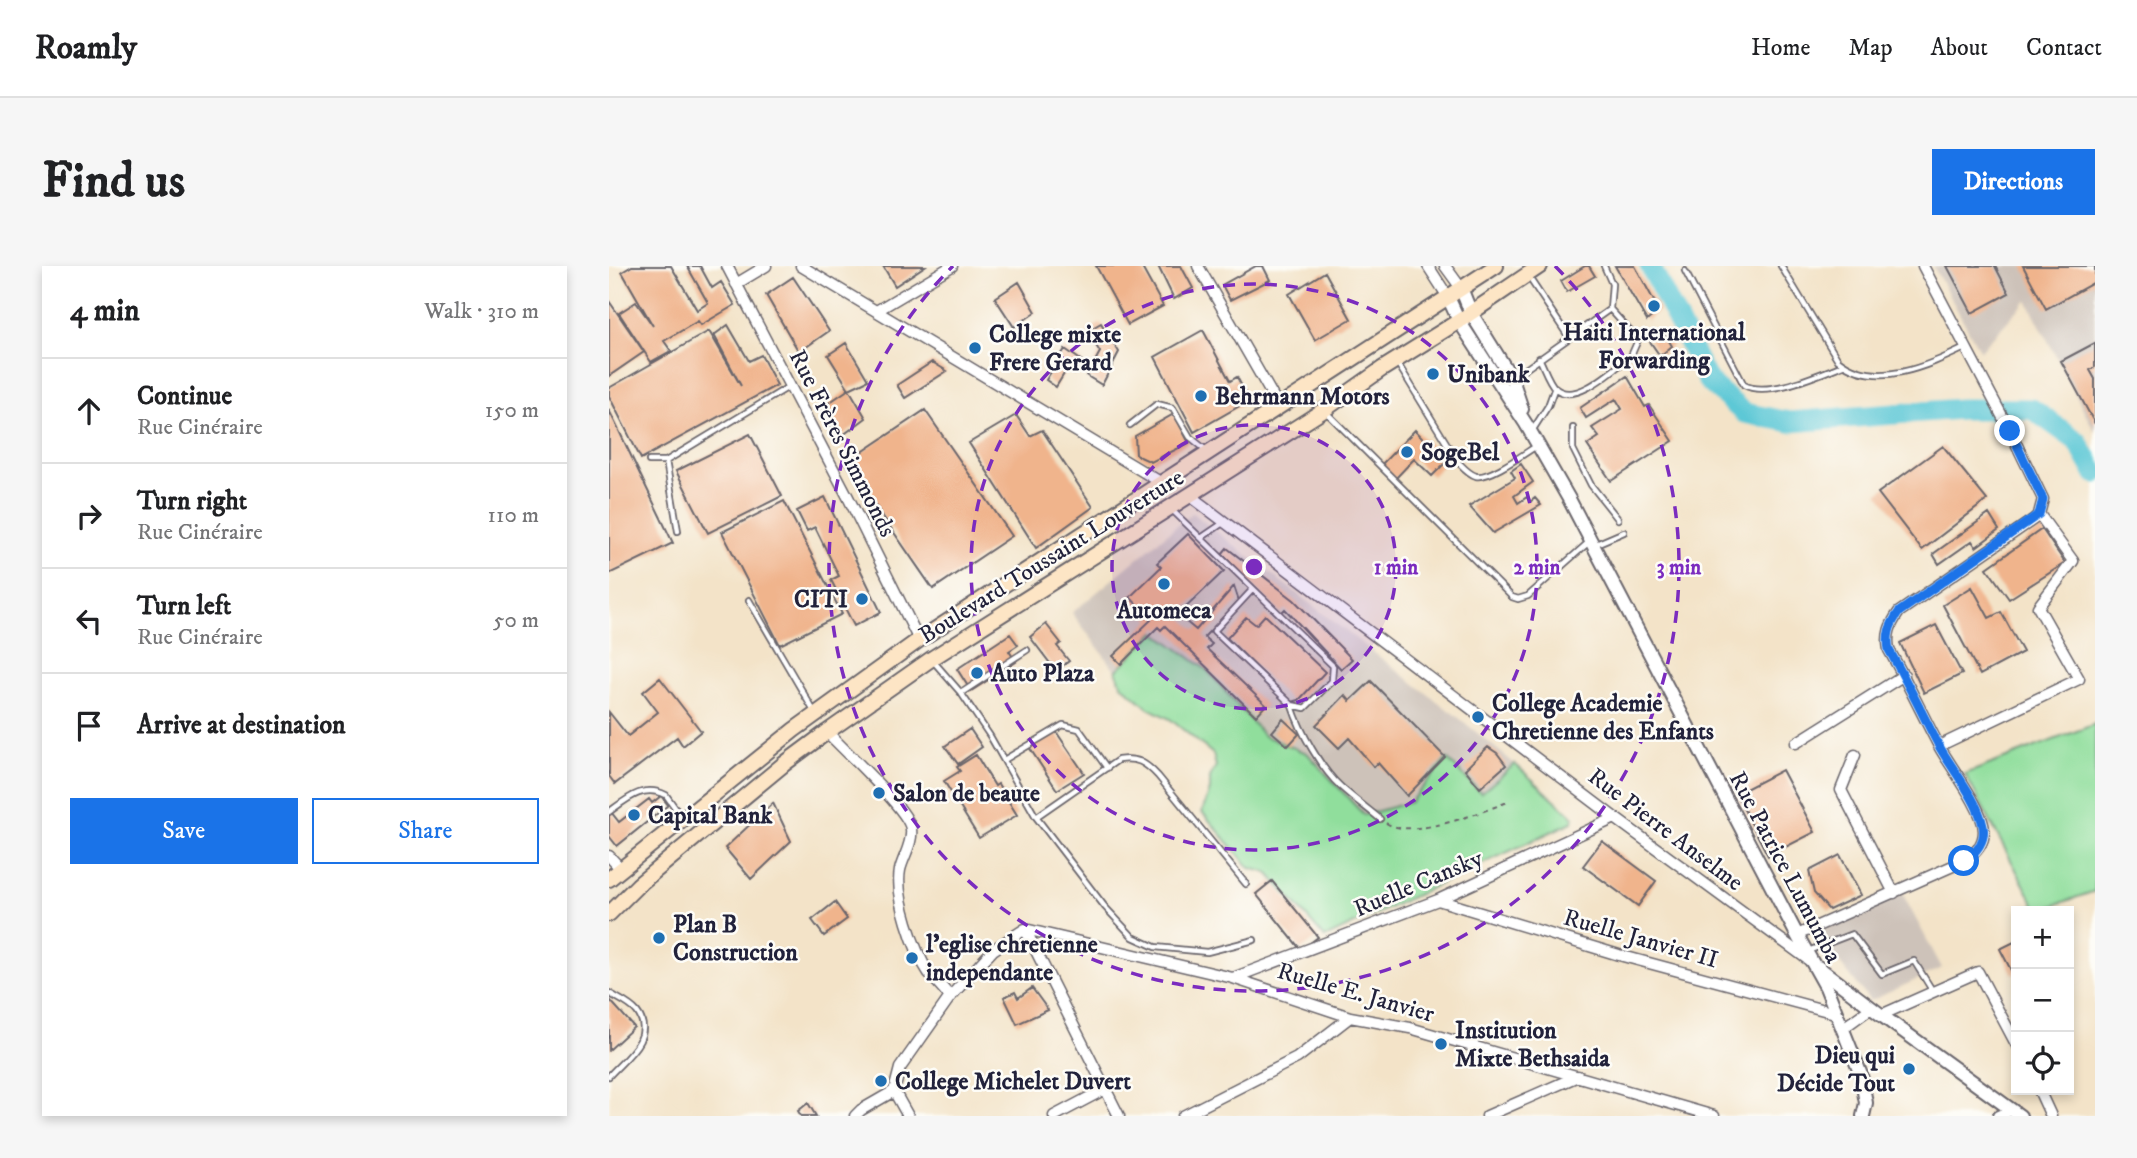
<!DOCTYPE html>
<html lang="en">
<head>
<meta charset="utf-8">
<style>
  :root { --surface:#fff; --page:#f6f6f6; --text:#202124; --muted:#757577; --line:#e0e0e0; --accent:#1a73e8 }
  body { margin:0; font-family:"IM FELL DW Pica",serif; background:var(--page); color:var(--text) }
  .controls { position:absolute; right:21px; bottom:21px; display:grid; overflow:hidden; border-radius:0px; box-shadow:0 4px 10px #0003 }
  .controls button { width:63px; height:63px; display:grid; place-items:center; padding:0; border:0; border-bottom:2px solid var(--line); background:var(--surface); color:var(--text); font:35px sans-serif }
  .stop { position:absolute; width:21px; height:21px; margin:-16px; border:5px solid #1a73e8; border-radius:50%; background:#fff }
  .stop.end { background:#1a73e8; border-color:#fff; box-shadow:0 2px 7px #0008 }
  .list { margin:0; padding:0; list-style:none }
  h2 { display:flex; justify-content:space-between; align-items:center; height:91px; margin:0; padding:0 28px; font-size:30px }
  h2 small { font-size:23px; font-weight:400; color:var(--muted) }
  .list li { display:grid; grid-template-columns:46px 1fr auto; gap:21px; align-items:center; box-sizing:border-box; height:105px; padding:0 28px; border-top:2px solid var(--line) }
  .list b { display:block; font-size:26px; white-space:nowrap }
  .list p { margin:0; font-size:23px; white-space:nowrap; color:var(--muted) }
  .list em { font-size:23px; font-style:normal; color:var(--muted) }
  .actions { display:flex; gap:14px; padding:21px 28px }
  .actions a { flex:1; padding:16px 0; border:2px solid var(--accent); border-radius:0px; text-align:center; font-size:24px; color:var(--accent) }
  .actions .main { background:var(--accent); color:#fff }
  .icon { flex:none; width:38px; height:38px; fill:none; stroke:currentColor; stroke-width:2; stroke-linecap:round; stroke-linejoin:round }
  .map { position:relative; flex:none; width:1486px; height:850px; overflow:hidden; border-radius:0px }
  header { display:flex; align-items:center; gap:42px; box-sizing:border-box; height:98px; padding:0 35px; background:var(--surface); border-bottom:2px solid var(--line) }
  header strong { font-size:33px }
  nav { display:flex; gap:38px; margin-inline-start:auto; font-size:24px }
  .intro { display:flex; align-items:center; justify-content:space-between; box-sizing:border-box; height:168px; padding:0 42px }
  h1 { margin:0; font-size:49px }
  .button { padding:18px 32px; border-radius:0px; background:var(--accent); color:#fff; font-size:24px; font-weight:700 }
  main { display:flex; gap:42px; padding:0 42px }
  aside { flex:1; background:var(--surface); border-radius:0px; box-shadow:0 4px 10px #0003 }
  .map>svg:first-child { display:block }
  .industrial { fill:#cdc2b9 }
  .green { fill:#90de9c; stroke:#59806c; stroke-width:2 }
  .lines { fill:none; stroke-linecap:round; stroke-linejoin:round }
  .river { stroke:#5dc8d6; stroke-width:21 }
  .building { fill:#f0b48c }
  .service-casing { stroke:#6b666c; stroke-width:8 }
  .minor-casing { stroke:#6b666c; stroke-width:13 }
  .tertiary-casing { stroke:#6b666c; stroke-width:16 }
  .secondary-casing { stroke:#6b666c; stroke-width:18 }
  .path { stroke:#6b666c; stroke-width:2; stroke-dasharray:5 5; stroke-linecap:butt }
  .service { stroke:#fff; stroke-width:4.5 }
  .minor { stroke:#fff; stroke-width:10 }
  .tertiary { stroke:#fff; stroke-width:12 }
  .secondary { stroke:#fde5c5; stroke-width:14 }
  .route { stroke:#1a73e8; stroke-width:9 }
  .ring { fill:none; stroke:#7b2cbf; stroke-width:3.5; stroke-dasharray:12 9 }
  .poi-dot { fill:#1f6fb2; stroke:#fdfcf7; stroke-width:2.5 }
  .labels { text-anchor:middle; stroke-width:5; stroke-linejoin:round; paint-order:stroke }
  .poi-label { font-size:24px; font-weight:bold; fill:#22223b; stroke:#fdfcf7; text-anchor:start }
  .street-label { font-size:24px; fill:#22223b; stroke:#fdfcf7 }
  .centre { fill:#7b2cbf; stroke:#fdfcf7; stroke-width:3.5 }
  .ring-label { font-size:21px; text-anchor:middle; font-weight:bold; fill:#7b2cbf; stroke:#fdfcf7; stroke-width:5; stroke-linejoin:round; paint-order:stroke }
</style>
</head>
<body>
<header>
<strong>Roamly</strong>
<nav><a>Home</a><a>Map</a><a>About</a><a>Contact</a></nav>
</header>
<div class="intro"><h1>Find us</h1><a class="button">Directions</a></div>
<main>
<aside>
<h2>4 min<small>Walk · 310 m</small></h2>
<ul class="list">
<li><svg class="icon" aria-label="ahead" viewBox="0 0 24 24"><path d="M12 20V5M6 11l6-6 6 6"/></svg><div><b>Continue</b><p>Rue Cinéraire</p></div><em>150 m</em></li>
<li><svg class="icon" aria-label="right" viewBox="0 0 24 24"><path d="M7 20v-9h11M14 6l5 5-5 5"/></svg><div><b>Turn right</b><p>Rue Cinéraire</p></div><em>110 m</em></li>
<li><svg class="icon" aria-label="left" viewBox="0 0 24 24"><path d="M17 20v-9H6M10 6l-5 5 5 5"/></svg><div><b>Turn left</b><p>Rue Cinéraire</p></div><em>50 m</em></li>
<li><svg class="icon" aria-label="arrive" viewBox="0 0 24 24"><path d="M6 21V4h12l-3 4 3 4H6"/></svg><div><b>Arrive at destination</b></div></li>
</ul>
<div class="actions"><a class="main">Save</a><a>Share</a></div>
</aside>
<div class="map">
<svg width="1486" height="850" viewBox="0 0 1486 850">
  <rect width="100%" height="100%" fill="#fdfcf7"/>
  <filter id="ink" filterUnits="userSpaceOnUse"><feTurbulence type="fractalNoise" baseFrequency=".0143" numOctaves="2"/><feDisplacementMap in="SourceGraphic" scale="14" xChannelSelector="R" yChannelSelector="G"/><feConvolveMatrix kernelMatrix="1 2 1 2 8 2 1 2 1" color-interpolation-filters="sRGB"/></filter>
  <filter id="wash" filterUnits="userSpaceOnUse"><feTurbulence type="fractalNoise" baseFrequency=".00686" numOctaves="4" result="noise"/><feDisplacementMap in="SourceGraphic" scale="28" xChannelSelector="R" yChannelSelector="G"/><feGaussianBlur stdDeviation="1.57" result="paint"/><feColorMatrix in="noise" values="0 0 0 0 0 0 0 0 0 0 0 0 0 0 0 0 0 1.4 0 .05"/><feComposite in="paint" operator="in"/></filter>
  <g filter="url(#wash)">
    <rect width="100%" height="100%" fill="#f3e3c8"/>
    <path class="industrial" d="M1324,0H1486V166L1418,34L1371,85Z
      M583,247L850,452L906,498L872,527L838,493L801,536L755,549L698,487L655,470L598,404L545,366L507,405L463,347Z
      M1292,625L1333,702L1261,735L1207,667Z"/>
    <path class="green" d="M546,366L598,404L655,470L698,487L755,549L801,536L838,493L872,527L906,498L965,551L963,556L948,563L716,672L659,607L641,602L593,546L601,524V511L607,500L604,488L561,453L539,442L513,419L507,405Z
      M1486,458V625L1429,645L1356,508Z"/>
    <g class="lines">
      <path class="river" d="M1041,0L1099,115L1135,147L1181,156L1352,143H1423L1468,175L1486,207"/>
    </g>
    <g id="blocks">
      <path class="building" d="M23,0H62L88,44L99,37L78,0H91L103,22L112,16L126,39L92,59L89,55L55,75L62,85L42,96L10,47L27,36L44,60L13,6Z
        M274,0H316L286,20Z
        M487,0H532L554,40L519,59Z
        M549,0H572L584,22L565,33Z
        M647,0H654L661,14L621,34L613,19Z
        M976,0H980L986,10L958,26L952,15Z
        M1006,0H1026L1050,44L1038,55Z
        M1338,0H1386L1400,27L1363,47Z
        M1414,0H1486V16L1437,43Z
        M716,6L742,53L706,74L680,28Z
        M184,11L220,65L190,86L157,29Z
        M410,16L427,46L405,61L386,32Z
        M0,35L35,86L0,110Z
        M492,57L510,86L493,119L478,110L491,86L478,65Z
        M119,59L140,95L152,89L168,119L32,193L0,130V122L100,65L132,120L105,69Z
        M594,64L621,115L628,111L639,132L632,136L634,138L585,166L546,91Z
        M1054,65L1063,80L1051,90L1040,74Z
        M237,77L259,114L240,123L257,152L230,172L211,143L240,123L219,89Z
        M1486,77V101L1481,104L1486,113V158L1452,95Z
        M456,83L473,95L465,108L458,103L447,121L437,114Z
        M323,96L338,105L296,132L288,119Z
        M1018,110L1036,141L1040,139L1064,175L1002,215L978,179L990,171L983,162L1013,143L1007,133L977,152L971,142Z
        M0,144L64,277L0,308Z
        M316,144L403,270L324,323L237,197Z
        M565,148L580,177L542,196L527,189L526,170Z
        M407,149L421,170L433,164L484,241L427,282L360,177Z
        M806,164L837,196L823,210L805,193L786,213L772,199Z
        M141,168L173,230L99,267L67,205Z
        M1334,180L1378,234L1313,284L1269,227Z
        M912,198L924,216L905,230L909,237L918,231L921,236L926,232L932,239L884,267L860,240L906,212L902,205Z
        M216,231L272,346L245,360L222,314L230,310L206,261L198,265L188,245Z
        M175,235L233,348L171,379L113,266Z
        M1380,248L1390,264L1367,281L1363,275L1330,298L1324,288Z
        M1433,263L1456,297L1400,333L1378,302Z
        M579,268L615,305L569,349L587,364L625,320L630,335L595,371L603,378L598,383L657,439L647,450L556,360L552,364L549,361L512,398L504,390L542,354L521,331L552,301L548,297Z
        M618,282L685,334L743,393L732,403L676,343L672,347L613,288Z
        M1363,321L1380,352L1392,346L1414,386L1371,409L1334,339Z
        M656,349L716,406L690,434L683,436L618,372L637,351L647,359Z
        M437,358L452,377L448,380L460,395L447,405L421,371Z
        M1327,359L1353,408L1315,427L1291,377Z
        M401,368L409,379L400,385L407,396L362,425L348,403Z
        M51,412L92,465L74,480L68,471L6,518L0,510V446L19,470L49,446L34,426Z
        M762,415L836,491L798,530L769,497L765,501L740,472L730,482L707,459L736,429L741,435Z
        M674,453L690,468L679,480L663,466Z
        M361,463L373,481L349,498L336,480Z
        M446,464L475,507L448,524L420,481Z
        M879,481L888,487L897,499L871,522L856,503Z
        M367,489L386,520L389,518L408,549L370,572L335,515L351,505L348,501Z
        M1173,504L1206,566L1159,590L1127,528Z
        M52,530L59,539L8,580L0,570V548L2,546L10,556L40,533L43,537Z
        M164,537L182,575L142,613L116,582Z
        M993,575L1047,615L1029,640L974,600Z
        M1231,589L1252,629L1220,644L1205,627L1200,605Z
        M663,615L709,671L692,684L647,628Z
        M226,636L238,653L215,670L203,654Z
        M1407,675V706L1404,708L1391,683Z
        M423,722L439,744L408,758L395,731L406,726L409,732Z
        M0,733L25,761L0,784Z
        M199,837L207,850H192L189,845Z"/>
    </g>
  </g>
  <g filter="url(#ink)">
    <use href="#blocks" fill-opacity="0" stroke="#6b666c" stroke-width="2"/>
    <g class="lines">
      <defs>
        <path id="service" d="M1172,0L1229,94C1267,124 1318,100 1356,82
          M1076,5L1135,119C1159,132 1210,108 1234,99
          M919,10L959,70
          M930,92C935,101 939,115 946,122C966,141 1006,102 1022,90L1029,74L1001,43
          M789,98L849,196C854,201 860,208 867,210C881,213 916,187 929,179
          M904,112L1001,43L1003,18L995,0
          M718,147L903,331L909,333L919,330L980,276
          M521,159L548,138L564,142L581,171L597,184
          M964,162V183L982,219L1009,253
          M923,165L939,140L946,121
          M40,195H57L181,120
          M57,195L69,265
          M564,245L724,400L723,415L696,442L683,439L605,365L644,323
          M592,272L614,257
          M987,278L1015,266
          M140,334L206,447
          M325,396L352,427L381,470L427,551L496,641L524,671L546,681L598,686L645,674
          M352,427L418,384
          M683,440C691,465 712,503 732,521C744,532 758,542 771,553
          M395,494L454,459L470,463L498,502
          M0,546C19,532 34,518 57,529L72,550
          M427,551L509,494C528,491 536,496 549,510L637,618
          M1199,685L1243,668L1273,708L1305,695L1323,724
          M0,727C8,732 22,738 28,746C47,771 16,792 0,810"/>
        <path id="minor" d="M118,0L239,231L310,374
          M192,0L553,217
          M589,0L670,141
          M819,0L839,31
          M836,0L852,22
          M127,18L157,0
          M269,44L343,0
          M580,229L1006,552L1201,695
          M218,466C234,483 300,544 302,563C304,577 294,591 291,604C286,630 305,685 320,707C327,715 335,723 341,731
          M1187,477L1295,409
          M1330,480L1470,413L1429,341L1464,295L1430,248
          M1246,489L1232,524L1285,627
          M0,590L12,603
          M829,634L1010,689L1226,747
          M416,663L624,712L741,751L801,762L1105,850
          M416,663L510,850
          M1188,669L1355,595C1366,588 1375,579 1375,565C1375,544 1341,500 1330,480C1313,448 1298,415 1280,384C1277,368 1281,359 1290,346L1425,253L1430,248L1434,233L1401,165L1314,0
          M624,712L829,634L1006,552
          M1272,749L1369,706L1407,778
          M1233,763L1262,742
          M1430,824L1442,850
          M246,850L252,844L285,825
          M299,850L285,825L291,802L341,731L384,684L416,663
          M445,850L498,822
          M574,850L688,792L741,751
          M878,850L969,810
          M1389,850L1403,844"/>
        <path id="tertiary" d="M852,22L862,47L903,113L913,143
          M839,31L850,55L917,158L960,233L1188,669L1217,721L1252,809L1257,837L1254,850
          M1209,701L1272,749L1411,850"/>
        <path id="secondary" d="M0,613L185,464L310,374L887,0
          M0,648L29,619L175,498L218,466L322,393L715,144L773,103L850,55L931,0"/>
      </defs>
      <use href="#service" class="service-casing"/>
      <use href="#minor" class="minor-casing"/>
      <use href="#tertiary" class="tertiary-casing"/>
      <use href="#secondary" class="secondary-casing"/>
      <path class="path" d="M777,557C804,574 873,546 901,535"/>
      <use href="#service" class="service"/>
      <use href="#minor" class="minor"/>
      <use href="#tertiary" class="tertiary"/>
      <use href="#secondary" class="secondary"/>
    </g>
  </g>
  <g class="lines" filter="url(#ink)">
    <path class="route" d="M1355,595C1367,587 1377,575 1374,560C1369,534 1343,503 1330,480C1313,448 1298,415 1280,384C1277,368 1281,359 1290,346L1430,248L1434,233L1401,165"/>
  </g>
  <circle cx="645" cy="301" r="142" fill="#7b2cbf" fill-opacity=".12"/>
  <g class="ring">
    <circle cx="645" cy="301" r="142"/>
    <circle cx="645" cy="301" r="283"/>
    <path d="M946 0A425 425 0 1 1 344 0"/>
  </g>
  <g class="poi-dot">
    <circle cx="1045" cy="40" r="7"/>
    <circle cx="366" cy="82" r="7"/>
    <circle cx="824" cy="108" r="7"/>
    <circle cx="592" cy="130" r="7"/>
    <circle cx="798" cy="186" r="7"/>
    <circle cx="555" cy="318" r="7"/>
    <circle cx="253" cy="333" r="7"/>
    <circle cx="368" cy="407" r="7"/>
    <circle cx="869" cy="451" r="7"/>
    <circle cx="270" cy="527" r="7"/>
    <circle cx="25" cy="549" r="7"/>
    <circle cx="50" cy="672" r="7"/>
    <circle cx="303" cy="692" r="7"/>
    <circle cx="832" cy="778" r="7"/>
    <circle cx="1300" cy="803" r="7"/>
    <circle cx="272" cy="815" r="7"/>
  </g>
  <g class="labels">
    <g class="poi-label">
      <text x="1045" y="74" text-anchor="middle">Haiti International<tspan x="1045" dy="28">Forwarding</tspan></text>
      <text x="380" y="76">College mixte<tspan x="380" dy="28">Frere Gerard</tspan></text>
      <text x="838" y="116">Unibank</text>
      <text x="606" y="138">Behrmann Motors</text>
      <text x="812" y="194">SogeBel</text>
      <text x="239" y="341" text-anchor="end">CITI</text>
      <text x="555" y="352" text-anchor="middle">Automeca</text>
      <text x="382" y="415">Auto Plaza</text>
      <text x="883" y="445">College Academie<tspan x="883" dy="28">Chretienne des Enfants</tspan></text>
      <text x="284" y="535">Salon de beaute</text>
      <text x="39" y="557">Capital Bank</text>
      <text x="64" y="666">Plan B<tspan x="64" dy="28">Construction</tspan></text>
      <text x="317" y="686">l'eglise chretienne<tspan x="317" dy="28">independante</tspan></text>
      <text x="846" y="772">Institution<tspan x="846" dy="28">Mixte Bethsaida</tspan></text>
      <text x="1286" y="797" text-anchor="end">Dieu qui<tspan x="1286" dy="28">Décide Tout</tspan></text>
      <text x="286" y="823">College Michelet Duvert</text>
    </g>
    <g class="street-label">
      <text transform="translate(234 177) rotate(63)" y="8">Rue Frères Simmonds</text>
      <text transform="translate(442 290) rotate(-32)" y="8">Boulevard Toussaint Louverture</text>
      <text transform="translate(1057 563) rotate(37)" y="8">Rue Pierre Anselme</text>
      <text transform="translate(1177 601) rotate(62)" y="8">Rue Patrice Lumumba</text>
      <text transform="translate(809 617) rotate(-23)" y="8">Ruelle Cansky</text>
      <text transform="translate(1032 672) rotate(16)" y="8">Ruelle Janvier II</text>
      <text transform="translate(747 726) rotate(16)" y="8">Ruelle E. Janvier</text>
    </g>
  </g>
  <circle cx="645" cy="301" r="10" class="centre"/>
  <g class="ring-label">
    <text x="787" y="308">1 min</text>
    <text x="928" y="308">2 min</text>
    <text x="1070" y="308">3 min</text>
  </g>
</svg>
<div class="controls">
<button>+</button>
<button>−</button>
<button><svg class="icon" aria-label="locate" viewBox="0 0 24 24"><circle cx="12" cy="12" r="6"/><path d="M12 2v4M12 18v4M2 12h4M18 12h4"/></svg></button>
</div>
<div class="stop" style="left:1355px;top:595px"></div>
<div class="stop end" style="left:1401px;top:165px"></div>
</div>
</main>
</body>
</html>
